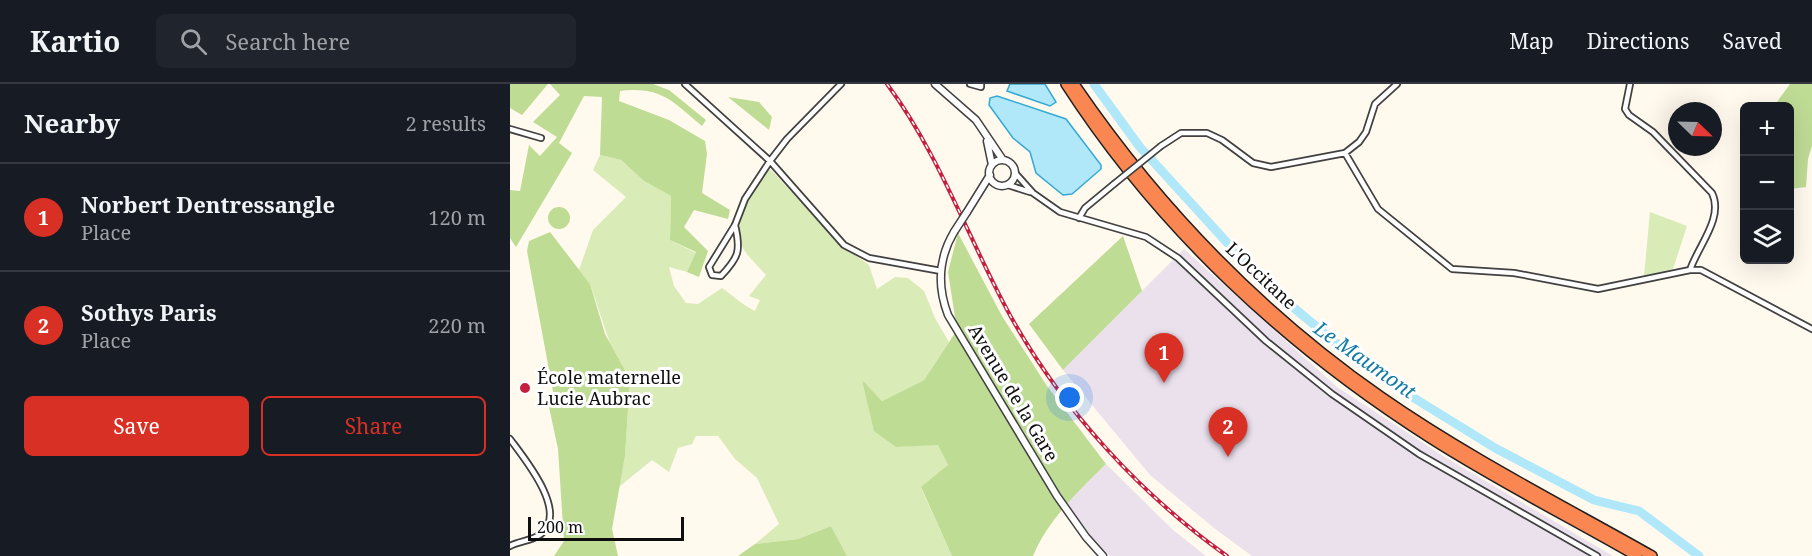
<!DOCTYPE html>
<html lang="en">
<head>
<meta charset="utf-8">
<style>
  :root { --surface:#171b24; --page:#20242c; --text:#f1f3f6; --muted:#9ea1a6; --line:#363941; --accent:#d93025 }
  body { margin:0; font-family:"Noto Serif",serif; background:var(--page); color:var(--text) }
  .controls { position:absolute; right:18px; top:18px; display:grid; overflow:hidden; border-radius:9px; box-shadow:0 6px 24px #0002 }
  .controls button { width:54px; height:54px; display:grid; place-items:center; padding:0; border:0; border-bottom:2px solid var(--line); background:var(--surface); color:var(--text); font:30px sans-serif }
  .compass { position:absolute; left:1158px; top:18px; width:54px; height:54px; border-radius:50%; background:var(--surface); box-shadow:0 6px 24px #0002; rotate:113deg }
  .scale { position:absolute; left:18px; bottom:15px; width:156px; box-sizing:border-box; padding-left:6px; border:3px solid #0e0e0e; border-top:0; font-size:16px; line-height:21px; white-space:nowrap; color:#0e0e0e; -webkit-text-stroke:4px #fff; paint-order:stroke }
  .you { position:absolute; left:560px; top:314px; width:21px; height:21px; margin:-15px; border:4px solid #fff; border-radius:50%; background:#1a73e8; box-shadow:0 0 0 9px #1a73e833 }
  .badge { display:grid; place-items:center; width:39px; height:39px; border-radius:50%; background:var(--accent); color:#fff; font-size:20px; font-weight:700 }
  .pin { position:absolute; translate:-50% -50px; filter:drop-shadow(0 2px 3px #0008) }
  .pin::after { content:''; position:absolute; top:32px; width:21px; height:18px; background:inherit; clip-path:polygon(0 0,100% 0,50% 100%) }
  .list { margin:0; padding:0; list-style:none }
  h2 { display:flex; justify-content:space-between; align-items:center; height:78px; margin:0; padding:0 24px; font-size:26px }
  h2 small { font-size:20px; font-weight:400; color:var(--muted) }
  .list li { display:grid; grid-template-columns:39px 1fr auto; gap:18px; align-items:center; box-sizing:border-box; height:108px; padding:0 24px; border-top:2px solid var(--line) }
  .list b { display:block; font-size:22px; white-space:nowrap }
  .list p { margin:0; font-size:20px; white-space:nowrap; color:var(--muted) }
  .list em { font-size:20px; font-style:normal; color:var(--muted) }
  .actions { display:flex; gap:12px; padding:18px 24px }
  .actions a { flex:1; padding:14px 0; border:2px solid var(--accent); border-radius:9px; text-align:center; font-size:21px; color:var(--accent) }
  .actions .main { background:var(--accent); color:#fff }
  .icon { flex:none; width:33px; height:33px; fill:none; stroke:currentColor; stroke-width:2; stroke-linecap:round; stroke-linejoin:round }
  .map { position:relative; flex:none; width:1302px; height:472px; overflow:hidden }
  header { display:flex; align-items:center; gap:36px; box-sizing:border-box; height:84px; padding:0 30px; background:var(--surface); border-bottom:2px solid var(--line) }
  header strong { font-size:28px }
  nav { display:flex; gap:33px; margin-inline-start:auto; font-size:21px }
  .search { width:420px; height:54px; background:var(--page); display:flex; align-items:center; gap:15px; box-sizing:border-box; padding:0 21px; border-radius:9px; color:var(--muted); font-size:22px }
  main { display:flex }
  aside { flex:1; background:var(--surface) }
  .map>svg:first-child { display:block }
  .industrial { fill:#eae1ed }
  .green { fill:#d9ebb6 }
  .forest { fill:#bfdc95 }
  .water { fill:#b1e8f9; stroke:#34aad3; stroke-width:1.5 }
  .lines { fill:none; stroke-linecap:round; stroke-linejoin:round }
  .river { stroke:#b1e8f9; stroke-width:9 }
  .minor-casing { stroke:#414141; stroke-width:8 }
  .tertiary-casing { stroke:#414141; stroke-width:9 }
  .motorway-casing { stroke:#1f1f1f; stroke-width:12 }
  .minor { stroke:#fff; stroke-width:4.5 }
  .tertiary { stroke:#fff; stroke-width:6 }
  .motorway { stroke:#fa8651; stroke-width:9 }
  .rail-casing { stroke:#c3203f; stroke-width:4 }
  .rail { stroke:#fff; stroke-width:1.5; stroke-dasharray:4.5; stroke-linecap:butt }
  .minor-bridge-casing { stroke:#414141; stroke-width:8; stroke-linecap:butt }
  .tertiary-bridge-casing { stroke:#414141; stroke-width:9; stroke-linecap:butt }
  .minor-bridge { stroke:#fff; stroke-width:4.5 }
  .tertiary-bridge { stroke:#fff; stroke-width:6 }
  .poi-dot { fill:#c3203f; stroke:#fff; stroke-width:2 }
  .labels { text-anchor:middle; stroke-width:6; stroke-linejoin:round; paint-order:stroke }
  .street-label { font-size:18px; fill:#0e0e0e; stroke:#fff }
  .poi-label { font-size:18px; fill:#0e0e0e; stroke:#fff; text-anchor:start }
  .water-label { font-size:20px; font-style:italic; fill:#117aa5; stroke:#fff }
</style>
</head>
<body>
<header>
<strong>Kartio</strong>
<div class="search"><svg class="icon" aria-label="search" viewBox="0 0 24 24"><circle cx="10" cy="10" r="6"/><path d="M15 15l6 6"/></svg>Search here</div>
<nav><a>Map</a><a>Directions</a><a>Saved</a></nav>
</header>
<main>
<aside>
<h2>Nearby<small>2 results</small></h2>
<ul class="list">
<li><span class="badge">1</span><div><b>Norbert Dentressangle</b><p>Place</p></div><em>120 m</em></li>
<li><span class="badge">2</span><div><b>Sothys Paris</b><p>Place</p></div><em>220 m</em></li>
</ul>
<div class="actions"><a class="main">Save</a><a>Share</a></div>
</aside>
<div class="map">
<svg width="1302" height="472" viewBox="0 0 1302 472">
  <rect width="100%" height="100%" fill="#fff9ee"/>
  <path class="industrial" d="M674,165L827,303L933,372L1103,472H742L704,444L640,391L553,286Z
    M596,380L663,446L696,472H600L583,455L557,419Z"/>
  <path class="green" d="M90,71L111,76L134,97L161,112L160,156L186,169L177,188L159,183L164,202L176,219L188,220L212,204C224,212 232,221 245,227L250,216L239,212L256,191C249,183 240,175 234,166C219,140 243,103 260,85L332,162L359,181L367,205L385,193L398,194L414,207L425,234L439,258L414,296L372,317L352,297L386,363L428,360L438,381L411,404L442,472H337L321,442L288,455L245,460L269,440L247,394L225,375L208,352H186L182,360L168,364L159,388L142,376L109,403L115,372L120,295L100,259L80,200L69,186L83,146L116,113L83,86Z
    M1140,128L1177,142L1163,185L1134,192Z"/>
  <path class="forest" d="M0,0H38L12,31L0,24Z
    M40,0H143L159,6L196,36L192,42C162,17 151,2 110,7L109,17L159,36L195,57L197,70L192,109L220,126L218,135L184,126L174,143L198,167L189,193L177,188L186,168L160,156L161,112L134,97L111,76L90,71L92,13L74,12L49,59L62,69L6,163L0,154V106L10,107L19,61L30,72L47,53L23,38L50,11Z
    M1280,0H1302V62L1298,75L1296,103L1280,105V22H1264Z
    M218,13L249,18L262,33L259,46Z
    M38 134a11 11 0 1 1 22 0a11 11 0 1 1-22 0Z
    M40,148L80,200L95,250L120,295L115,372L102,445L108,472H44L54,457L48,365L39,323L44,313L17,167L19,157Z
    M448,149L492,232L537,302L596,380C568,408 539,434 523,472H442L411,403L438,381L428,361L386,363L364,347L352,296L372,317L414,296L447,246L438,188Z
    M613,152L632,207L553,286L519,240Z
    M321,442L337,472H228L245,460L288,455Z"/>
  <path class="water" d="M500,0H535L546,18L540,22L497,7Z
    M487,12L556,35L591,81V85L562,110L553,111L526,89L520,68L503,54L479,21L480,14Z"/>
  <g class="lines">
    <path class="river" d="M584,0L629,62L753,198L832,264L904,314L985,364L1084,416L1129,427L1189,472"/>
    <defs>
      <path id="minor" d="M175,0L260,77L334,161L359,174L431,187
        M460,0L471,3V0
        M1120,0L1115,25L1119,31L1143,48L1202,109C1214,134 1188,162 1180,186
        M0,45L31,54
        M651,62L671,49H697L712,56L743,79L761,83L835,69L849,58L856,48L865,20L887,0
        M835,69L868,125L942,185L1004,189L1088,205L1180,186H1191L1302,245
        M506,90L523,109L550,128L636,153L668,174L756,257L822,310L909,370L1087,472
        M498,101L520,108
        M569,134L575,124L604,100
        M225,141C231,167 229,173 211,192L202,191L199,183L225,141L235,115L260,77L277,55L331,0
        M0,355C14,374 59,428 31,450C22,457 9,457 0,462"/>
      <path id="tertiary" d="M425,0L466,36L493,76
        M477,57L482,81
        M479 89a13 13 0 1 1 26 0a13 13 0 1 1-26 0Z
        M457,128L480,91
        M444,148C428,175 427,202 438,231L547,412L576,453L593,472"/>
      <path id="motorway" d="M556,0C649,144 777,263 922,355C988,397 1059,433 1127,472
        M564,0C647,122 751,229 871,313C957,373 1052,421 1142,472"/>
    </defs>
    <use href="#minor" class="minor-casing"/>
    <use href="#tertiary" class="tertiary-casing"/>
    <use href="#motorway" class="motorway-casing"/>
    <use href="#minor" class="minor"/>
    <use href="#tertiary" class="tertiary"/>
    <use href="#motorway" class="motorway"/>
    <defs>
      <path id="rail" d="M377,0C430,71 459,157 501,233C554,327 630,410 717,472"/>
    </defs>
    <use href="#rail" class="rail-casing"/>
    <use href="#rail" class="rail"/>
    <defs>
      <path id="minor-bridge" d="M604,100L651,62"/>
      <path id="tertiary-bridge" d="M444,148L457,128"/>
    </defs>
    <use href="#minor-bridge" class="minor-bridge-casing"/>
    <use href="#tertiary-bridge" class="tertiary-bridge-casing"/>
    <use href="#minor-bridge" class="minor-bridge"/>
    <use href="#tertiary-bridge" class="tertiary-bridge"/>
  </g>
  <circle class="poi-dot" cx="15" cy="304" r="6"/>
  <g class="labels">
    <g class="street-label">
      <text transform="translate(751 192) rotate(43)" y="6">L'Occitane</text>
      <text transform="translate(503 309) rotate(59)" y="6">Avenue de la Gare</text>
    </g>
    <g class="poi-label">
      <text x="27" y="300">École maternelle<tspan x="27" dy="21">Lucie Aubrac</tspan></text>
    </g>
    <g class="water-label">
      <text transform="translate(855 276) rotate(35)" y="7">Le Maumont</text>
    </g>
  </g>
</svg>
<div class="controls">
<button>+</button>
<button>−</button>
<button><svg class="icon" aria-label="layers" viewBox="0 0 24 24"><path d="M12 4l9 5-9 5-9-5zM3 14l9 5 9-5"/></svg></button>
</div>
<svg class="compass" viewBox="-18 -18 36 36"><path d="M0-13l5 13h-10z" fill="#e53935"/><path d="M0 13l5-13h-10z" fill="#9ea1a6"/></svg>
<div class="scale">200 m</div>
<div class="you"></div>
<div class="pin badge" style="left:654px;top:299px">1</div>
<div class="pin badge" style="left:718px;top:373px">2</div>
</div>
</main>
</body>
</html>
